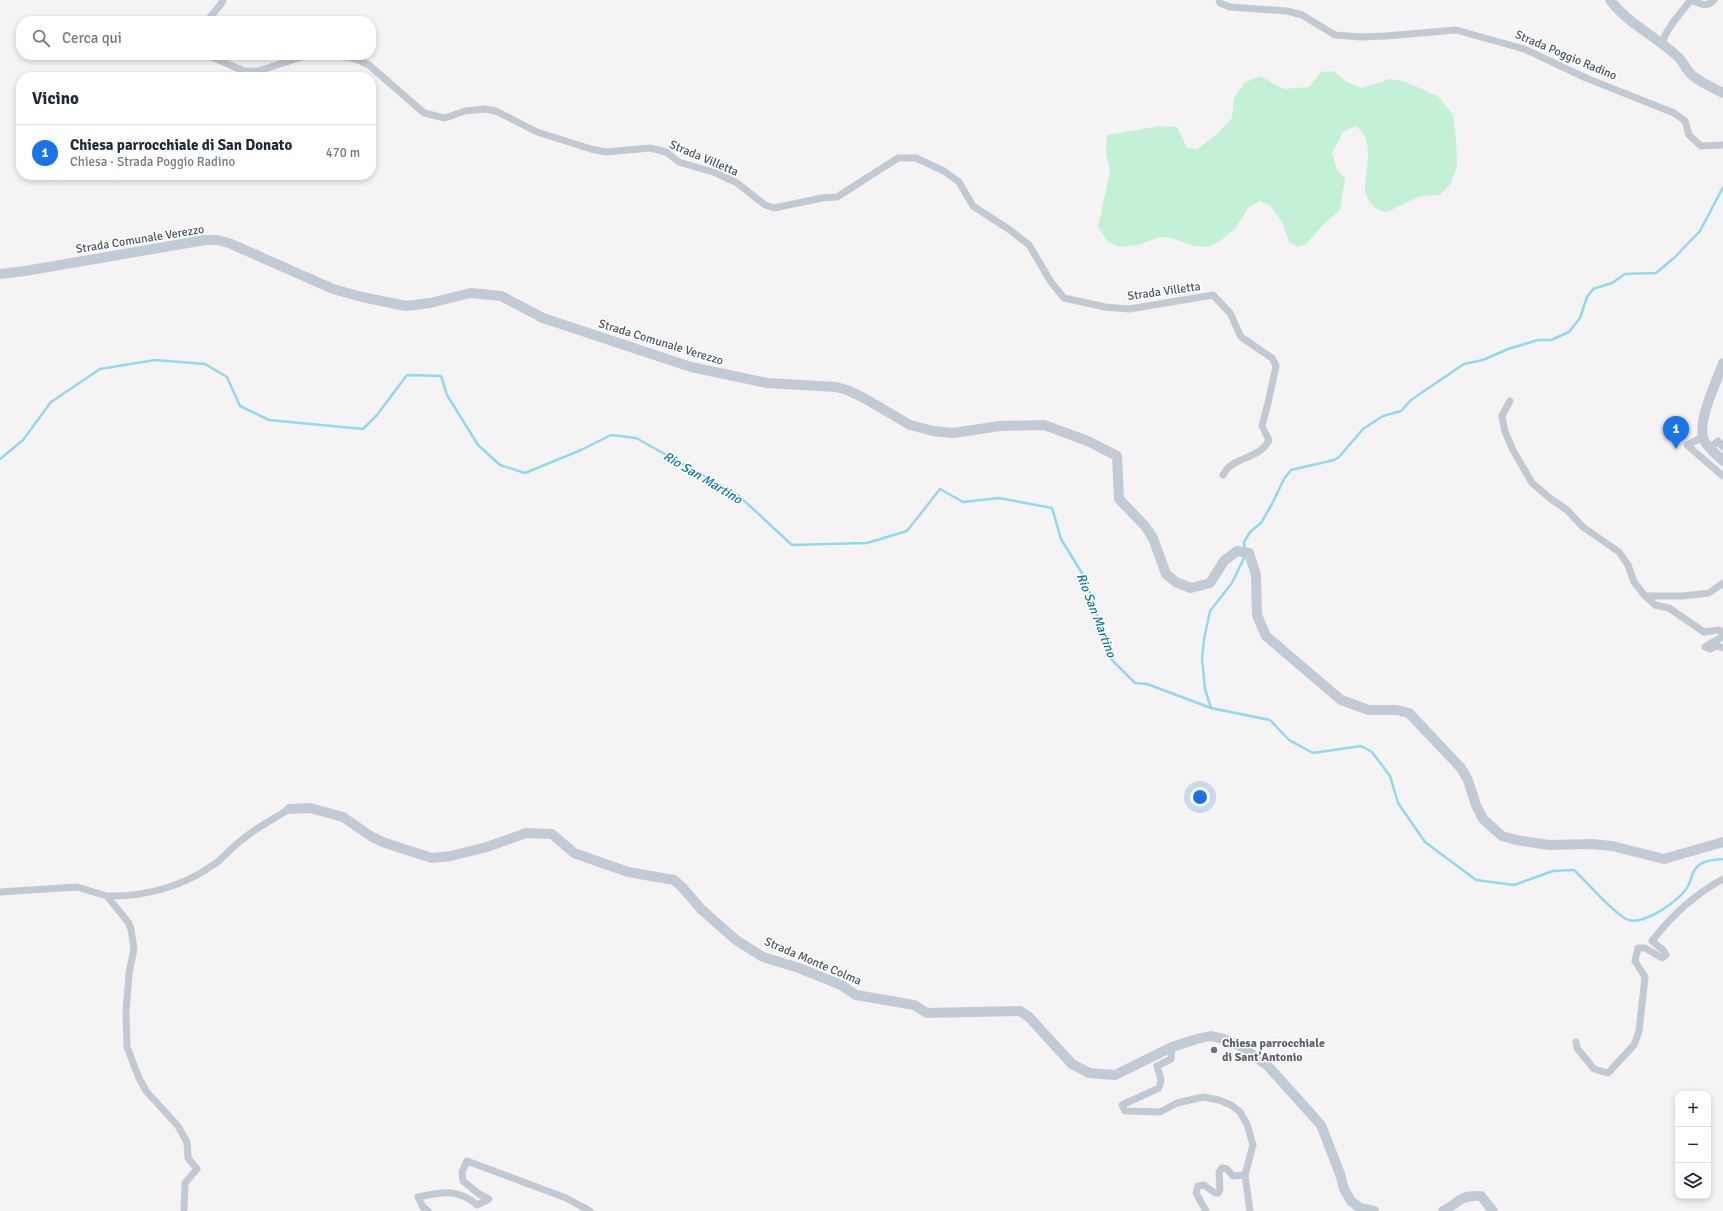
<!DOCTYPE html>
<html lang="it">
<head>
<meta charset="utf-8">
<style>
  :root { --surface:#fff; --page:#f2f2f3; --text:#1f2937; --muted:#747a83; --line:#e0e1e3; --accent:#1a73e8 }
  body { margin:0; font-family:Signika,sans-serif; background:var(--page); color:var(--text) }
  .controls { position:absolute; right:12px; bottom:12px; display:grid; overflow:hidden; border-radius:8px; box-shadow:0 2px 6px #0003 }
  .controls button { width:36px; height:36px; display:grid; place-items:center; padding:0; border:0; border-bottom:1px solid var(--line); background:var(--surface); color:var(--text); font:20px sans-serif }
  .you { position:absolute; left:1200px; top:797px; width:14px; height:14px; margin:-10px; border:3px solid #fff; border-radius:50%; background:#1a73e8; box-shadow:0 0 0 6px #1a73e833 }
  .badge { display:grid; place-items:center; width:26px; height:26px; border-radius:50%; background:var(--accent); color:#fff; font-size:13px; font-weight:700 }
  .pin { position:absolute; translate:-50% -33px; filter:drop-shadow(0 1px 2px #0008) }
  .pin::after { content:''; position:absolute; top:21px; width:14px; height:12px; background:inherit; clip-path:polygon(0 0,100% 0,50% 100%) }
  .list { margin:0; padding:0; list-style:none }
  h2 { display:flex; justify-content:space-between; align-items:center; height:52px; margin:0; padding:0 16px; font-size:17px }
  h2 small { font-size:13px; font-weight:400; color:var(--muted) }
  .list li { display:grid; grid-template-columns:26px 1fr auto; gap:12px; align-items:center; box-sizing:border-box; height:56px; padding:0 16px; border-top:1px solid var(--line) }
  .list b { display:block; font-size:15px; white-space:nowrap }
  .list p { margin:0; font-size:13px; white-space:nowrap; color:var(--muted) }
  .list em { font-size:13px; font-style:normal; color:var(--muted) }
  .icon { flex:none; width:22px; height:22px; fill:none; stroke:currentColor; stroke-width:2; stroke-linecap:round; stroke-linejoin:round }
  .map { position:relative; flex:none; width:1723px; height:1211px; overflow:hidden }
  .search { position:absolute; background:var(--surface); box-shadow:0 2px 6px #0003; left:16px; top:16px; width:360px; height:44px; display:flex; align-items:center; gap:10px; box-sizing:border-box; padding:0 14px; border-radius:16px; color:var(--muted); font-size:15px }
  .panel { position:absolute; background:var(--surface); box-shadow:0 2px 6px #0003; left:16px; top:72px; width:360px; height:108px; border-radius:16px }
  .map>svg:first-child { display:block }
  .green { fill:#c3f1d5 }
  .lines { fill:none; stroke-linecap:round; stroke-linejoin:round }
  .stream { stroke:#90daee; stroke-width:2.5 }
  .street { stroke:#c1cad2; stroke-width:7 }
  .secondary { stroke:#c1cbd6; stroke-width:10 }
  .worship-dot { fill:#6b7280; stroke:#fff; stroke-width:1.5 }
  .labels { text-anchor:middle; stroke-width:3; stroke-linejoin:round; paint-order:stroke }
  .street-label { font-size:12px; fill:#4a5661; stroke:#fff }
  .worship-label { font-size:12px; font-weight:bold; fill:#5b616d; stroke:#fff; text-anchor:start }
  .water-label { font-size:13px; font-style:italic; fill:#0c7c9b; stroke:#fff }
</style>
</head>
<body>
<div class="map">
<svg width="1723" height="1211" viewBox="0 0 1723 1211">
  <rect width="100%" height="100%" fill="#f5f3f3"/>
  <path class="green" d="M1333,71L1347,82L1362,88L1390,79L1404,81L1439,97L1453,115L1456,139L1457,166L1451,183L1440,195L1420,196L1387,212C1377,212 1365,200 1365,190C1365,172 1372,154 1365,137C1364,133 1359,129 1356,126L1343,132L1332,153L1337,170L1345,178L1340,210L1324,224L1306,244L1298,247L1289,242L1282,222L1270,205L1260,201L1249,207L1235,229L1220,241L1207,247L1194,246L1171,238L1160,237L1138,245L1120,247L1108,242L1098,227L1110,171L1106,152L1107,135L1160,126L1177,127L1187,148L1197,149L1216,135L1232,118L1234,98L1244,83L1260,76L1284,89L1309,87L1321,72Z"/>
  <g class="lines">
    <path class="stream" d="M0,459L23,440L51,402L100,369L155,360L205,364L227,377L240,406L269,420L363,429L377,415L407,375L441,376L447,395L478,445L500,465L525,473L581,450L611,435L636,438L738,495L792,545L867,543L907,531L940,489L963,502L999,498L1052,508L1061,539L1085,578L1111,659L1135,683L1147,684L1211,708L1270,720L1289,740L1313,753L1361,746L1372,752L1390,776L1398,803L1425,842L1476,880L1514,885L1553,871L1574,870C1587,882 1611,911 1626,919C1642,927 1680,901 1688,886C1692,880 1691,872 1697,867C1703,860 1714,860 1723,859
      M1245,551L1244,542L1250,532L1261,523L1272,504L1284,479L1291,470L1334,460L1339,457L1363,429L1383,416L1401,411L1411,400L1464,364L1483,360L1508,349L1538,340H1551L1569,332L1580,318L1587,297L1593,289L1612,283L1625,274L1656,273L1675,257L1700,231L1723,187
      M1211,708L1205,689L1202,659L1204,639L1210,611L1232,583L1245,556"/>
    <path class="street" d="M1219,0L1220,3L1230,7L1287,11L1302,15L1335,35L1361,37L1386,36L1456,30L1524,49L1586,78L1674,113L1685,121L1689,135L1701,146L1723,145
      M207,21L221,4L223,0
      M1666,47L1663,42L1665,35L1674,21L1691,0C1701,4 1707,8 1714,0
      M207,55L244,71H258L302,57L313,55
      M331,55L356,59L369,65L424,113L445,118L465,111L484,109L496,111L537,132L591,149L606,152L650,148L666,152L679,162L716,173L737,183L765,205L774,208L822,198L837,197L898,158H916L944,171L959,182L973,206L1010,230L1029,245L1051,282L1064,298L1105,307L1129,309L1213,295L1230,313L1241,337L1272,358L1276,366L1268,403L1262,426L1269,440C1261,457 1242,456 1229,467C1227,468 1225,472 1223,475
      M1510,401L1502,416L1505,432L1513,450L1532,483L1551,499L1567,510L1583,527L1619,552L1628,565L1634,582L1645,596H1683L1709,593L1723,583
      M1699,439L1687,445L1723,476
      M1710,448L1718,441L1723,447
      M1645,596L1655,605L1669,608L1704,632L1719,630L1723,634
      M1723,635C1717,642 1711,642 1705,647L1710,649L1717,646L1723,648
      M0,892L77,887L107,896L128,922L131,929L134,949L129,973L126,1012L127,1047L139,1078L146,1091L178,1126L187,1142L188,1158L197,1169L185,1183L184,1211
      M107,896C145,897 185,886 216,863C225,856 233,846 243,839C257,827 274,819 289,809
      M1576,1042L1577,1048L1594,1069L1608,1073L1634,1045L1639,1031L1645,977L1635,961L1638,948H1645L1662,958L1666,955L1664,951L1652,941C1672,915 1695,894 1723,879
      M1172,1047L1171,1059L1157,1066L1161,1080L1159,1088L1122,1105L1125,1111L1160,1112L1177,1103L1203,1097L1219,1100L1231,1105L1240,1112L1247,1124L1253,1145L1245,1175L1233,1176L1227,1169L1222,1168L1219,1172L1220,1190L1218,1193H1215L1204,1185L1198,1186L1196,1193L1206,1211
      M1245,1175L1250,1211
      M428,1211L423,1207L418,1197C441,1192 458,1188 477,1205L489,1199L479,1194L463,1181L462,1172L467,1161L566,1198L590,1211"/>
    <path class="secondary" d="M1610,0C1628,24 1656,36 1678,57C1684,63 1687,71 1693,76C1702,83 1713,88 1723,93
      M0,274L25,271L205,240H217L229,243L333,289L362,297L406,306L430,303L471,293L501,296L543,318L691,367L767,383L836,387L847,390L864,398L910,425L933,431L953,433L1000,426L1044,425L1088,441L1117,456L1119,499L1145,526L1153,538L1166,574L1176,582L1191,588L1210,583L1224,561L1237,551L1249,553L1256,575L1257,615L1266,636L1341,700L1369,710H1396L1409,713L1461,768L1468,780L1476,805L1483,819L1502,836L1516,840L1549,845L1592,844L1612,846L1664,859L1723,842
      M1723,363C1717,381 1696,423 1704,440C1708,448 1717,455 1723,461
      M289,809L310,808L343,817L372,837L385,843L432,858L451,856L487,847L526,833L552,834L574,853L628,872L674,880L682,887L701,909L736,940L763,957L799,968L841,985L856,995L914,1005L927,1013L1020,1011L1029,1017L1072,1064L1089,1073L1115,1075L1172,1047L1197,1039L1210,1036L1224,1039L1242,1047L1268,1066L1321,1125L1340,1174L1344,1189L1351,1201L1360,1208L1374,1211
      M1443,1211C1461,1202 1458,1195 1481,1196L1493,1211"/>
  </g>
  <circle class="worship-dot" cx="1214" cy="1050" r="4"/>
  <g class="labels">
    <g class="street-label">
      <text transform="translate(1566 55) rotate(23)" y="4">Strada Poggio Radino</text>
      <text transform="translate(704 158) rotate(23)" y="4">Strada Villetta</text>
      <text transform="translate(140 239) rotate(-9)" y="4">Strada Comunale Verezzo</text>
      <text transform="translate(1164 291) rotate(-8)" y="4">Strada Villetta</text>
      <text transform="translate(661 342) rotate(17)" y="4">Strada Comunale Verezzo</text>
      <text transform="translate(813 961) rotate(23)" y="4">Strada Monte Colma</text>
    </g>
    <g class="worship-label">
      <text x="1222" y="1047">Chiesa parrocchiale<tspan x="1222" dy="14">di Sant'Antonio</tspan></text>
    </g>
    <g class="water-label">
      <text transform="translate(703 477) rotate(31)" y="5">Rio San Martino</text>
      <text transform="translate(1097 615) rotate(69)" y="5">Rio San Martino</text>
    </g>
  </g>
</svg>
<div class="controls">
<button>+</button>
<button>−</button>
<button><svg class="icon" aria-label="layers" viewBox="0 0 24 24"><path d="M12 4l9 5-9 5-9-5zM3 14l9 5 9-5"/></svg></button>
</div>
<div class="you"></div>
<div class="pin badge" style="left:1676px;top:449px">1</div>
<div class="search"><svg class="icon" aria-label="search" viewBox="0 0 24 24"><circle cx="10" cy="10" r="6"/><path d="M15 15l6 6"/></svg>Cerca qui</div>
<section class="panel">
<h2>Vicino<small></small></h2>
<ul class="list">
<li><span class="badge">1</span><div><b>Chiesa parrocchiale di San Donato</b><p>Chiesa · Strada Poggio Radino</p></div><em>470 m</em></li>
</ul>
</section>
</div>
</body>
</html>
